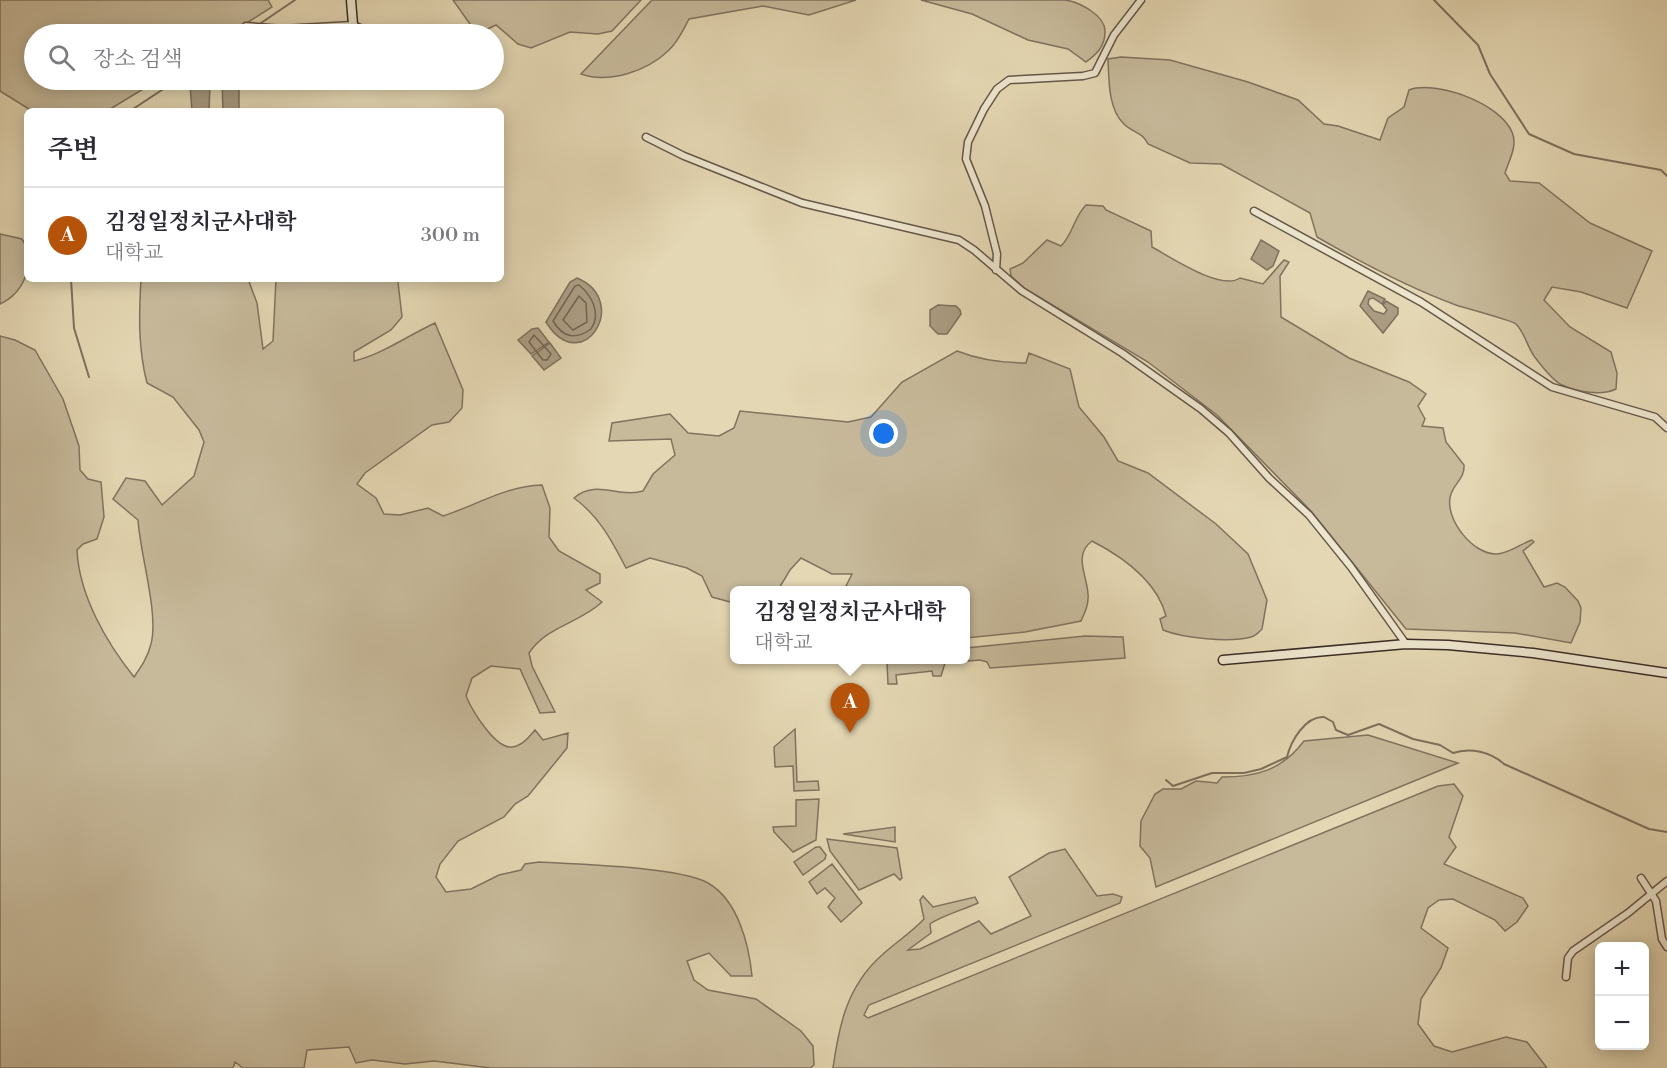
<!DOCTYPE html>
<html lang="ko">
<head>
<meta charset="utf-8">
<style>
  :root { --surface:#fff; --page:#f2f2f3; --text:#2b2b33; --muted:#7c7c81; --line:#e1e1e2; --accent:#b45309 }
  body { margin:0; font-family:"Libre Bodoni","Noto Serif KR",serif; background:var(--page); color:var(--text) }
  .controls { position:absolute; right:18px; bottom:18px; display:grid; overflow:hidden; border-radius:9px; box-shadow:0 3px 15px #0003 }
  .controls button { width:54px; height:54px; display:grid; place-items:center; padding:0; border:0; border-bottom:2px solid var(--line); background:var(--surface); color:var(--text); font:30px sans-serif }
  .you { position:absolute; left:884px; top:434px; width:21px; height:21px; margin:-15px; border:4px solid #fff; border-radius:50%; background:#1a73e8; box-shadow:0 0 0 9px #1a73e833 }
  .badge { display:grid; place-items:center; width:39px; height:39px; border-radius:50%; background:var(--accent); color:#fff; font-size:20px; font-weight:700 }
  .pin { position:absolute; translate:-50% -50px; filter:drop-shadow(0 2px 3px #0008) }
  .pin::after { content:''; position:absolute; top:32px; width:21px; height:18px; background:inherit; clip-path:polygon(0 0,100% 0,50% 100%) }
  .popup { position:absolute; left:730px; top:586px; width:240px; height:78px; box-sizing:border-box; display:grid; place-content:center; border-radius:9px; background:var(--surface); filter:drop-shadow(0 2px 4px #0005); font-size:20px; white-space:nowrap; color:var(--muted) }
  .popup b { font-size:22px; color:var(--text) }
  .popup::after { content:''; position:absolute; left:50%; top:100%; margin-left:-12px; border:12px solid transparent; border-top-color:var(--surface) }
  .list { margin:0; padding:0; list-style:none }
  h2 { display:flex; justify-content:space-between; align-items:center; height:78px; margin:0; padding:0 24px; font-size:26px }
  h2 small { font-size:20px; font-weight:400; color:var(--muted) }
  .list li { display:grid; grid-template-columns:39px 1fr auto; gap:18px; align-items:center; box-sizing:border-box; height:96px; padding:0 24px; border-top:2px solid var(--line) }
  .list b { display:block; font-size:22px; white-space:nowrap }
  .list p { margin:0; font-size:20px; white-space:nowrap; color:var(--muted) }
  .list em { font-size:20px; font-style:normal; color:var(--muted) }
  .icon { flex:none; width:33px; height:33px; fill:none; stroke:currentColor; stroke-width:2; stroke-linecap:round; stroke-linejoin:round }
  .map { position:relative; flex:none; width:1667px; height:1068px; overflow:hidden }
  .search { position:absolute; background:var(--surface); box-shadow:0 3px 15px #0003; left:24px; top:24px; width:480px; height:66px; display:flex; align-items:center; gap:15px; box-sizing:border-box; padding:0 21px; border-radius:33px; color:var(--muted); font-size:22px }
  .panel { position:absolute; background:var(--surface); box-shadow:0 3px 15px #0003; left:24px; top:108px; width:480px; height:174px; border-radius:9px }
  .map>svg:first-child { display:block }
  .green { fill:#c7ba9b; stroke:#817360; stroke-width:1.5 }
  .water { fill:#ab9d83; stroke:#7e705e; stroke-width:1.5 }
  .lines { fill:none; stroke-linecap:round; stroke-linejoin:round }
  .shore { stroke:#736454; stroke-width:1.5 }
  .stream { stroke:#7e705e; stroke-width:2 }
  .street-casing { stroke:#655749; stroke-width:9 }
  .secondary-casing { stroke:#3b2c26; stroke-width:11 }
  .street { stroke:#ede5ce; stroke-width:6 }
  .secondary { stroke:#ede5ce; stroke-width:8 }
</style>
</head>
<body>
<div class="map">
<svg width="1667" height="1068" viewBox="0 0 1667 1068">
  <rect width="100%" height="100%" fill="#e4d7b3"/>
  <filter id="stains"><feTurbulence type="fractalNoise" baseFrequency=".00333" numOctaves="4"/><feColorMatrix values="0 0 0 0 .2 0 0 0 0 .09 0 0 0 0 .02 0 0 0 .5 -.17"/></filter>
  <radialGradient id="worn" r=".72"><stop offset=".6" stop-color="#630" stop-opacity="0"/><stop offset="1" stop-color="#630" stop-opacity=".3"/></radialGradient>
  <path class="green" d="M0,0H268L272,7L229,34H34V80H158L107,111H32L0,91Z
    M453,0H641L612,31L598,34L570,32L531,48L518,44L496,25L477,34Z
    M652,0H856L809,15L763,6L689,19C683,30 678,42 668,51C647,71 609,84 581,74Z
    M921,0C967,0 1020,0 1065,0C1080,2 1106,16 1105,32C1105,46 1097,54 1086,62L1068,49L1028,40L972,14Z
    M1121,57L1170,60L1248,82L1298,100L1324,124L1338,126L1380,140L1388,118L1404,107L1409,90C1436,80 1500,103 1512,132C1518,146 1509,160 1505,173L1510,181L1539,183L1590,223L1652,251L1627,308L1581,292L1552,287L1544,300L1570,327L1611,352L1617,373L1616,389C1602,396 1577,392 1562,385C1553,381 1540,364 1534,356C1527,346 1525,333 1516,324C1514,321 1465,308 1456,305C1407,287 1362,263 1317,237L1310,213L1221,164L1190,163L1148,144C1142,131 1132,133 1123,123C1108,108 1109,79 1108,59Z
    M1086,205L1103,206L1106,210L1151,231L1152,247C1172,258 1221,291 1240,278L1263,284L1284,260L1289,262L1280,276L1281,317L1349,358L1409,382L1426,394L1418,406L1425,419L1422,426L1443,428L1446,442L1464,465C1465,480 1452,484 1450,498C1446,520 1473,555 1497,554C1510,553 1520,544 1532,540L1534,542L1523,551L1544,587L1557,583L1565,587L1578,601L1581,608L1580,622L1571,643L1515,633L1406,629L1311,511L1217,415L1148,362L1024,288L1011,276L1010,269L1023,263L1047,240L1061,246C1073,234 1074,217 1086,205Z
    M0,234L22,239C37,262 24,293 0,304Z
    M141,279H248L257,303L263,349L273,341L276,279H403L398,282L402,317L391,330L354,352V361C383,354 407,336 435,323L463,390L462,408L449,422L432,425L365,473L357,484L376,498L384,514L400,515L428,508L443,516C477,505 506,486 542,485L550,508L549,537L559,551L600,574V583L586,590L602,602C580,623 547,626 529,653L532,666L555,712L540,713L520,669L491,666L472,678L466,696C472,710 495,749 512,747C522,746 529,737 535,730L543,740L568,733L567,748L528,796L515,804L504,817L458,841L440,864L436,877L446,892L471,889L499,875L521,870L525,864L539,862C576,864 679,867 708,883C738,900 749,945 752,976H731L709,953L687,961L694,980L708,990L756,999L801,1031L813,1046L814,1065L810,1068H491L434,1061L405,1064L372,1060L356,1063L349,1047L307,1050L304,1068H243L235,1062L233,1068H0V336L15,340L35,350L63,399L79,446L80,470L88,479L101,482L104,517L97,539L83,544L77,550C79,595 106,642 134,677C141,667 148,657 151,644C159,614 140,554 138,520L113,499L126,478L145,481L162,505L194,476L204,442L199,430L173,397L147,383C138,349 139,314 141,279Z
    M957,351C980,360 1002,363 1026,363L1029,353L1070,369L1079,407L1104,437L1118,461L1148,473L1216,524L1248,554L1267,600L1262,629C1259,632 1256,636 1251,637C1230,643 1183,638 1163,630L1160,619L1166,616C1157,581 1123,557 1092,541C1073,555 1087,575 1088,594C1089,604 1085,612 1081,621L1025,632L966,638V590H844L852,574H832L801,558L790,570L778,590H734V603L712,597L702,576L687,568L650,558L626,568C612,541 599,516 574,498C595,479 619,498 643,491L653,474L675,455L671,439L609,441L612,423L670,414L688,433L719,436L734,428L740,411L848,422L871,417L902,382Z
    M1085,636L1123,637L1125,658L990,668L987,662L980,660L945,663L941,676H933L932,671L896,675L897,684H888L887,663L892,660H966V648Z
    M795,729L797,782L818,781L819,790L794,791L793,766L775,767L774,747Z
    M1368,735L1458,763L1156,887L1150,858L1140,846L1141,821L1155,794L1163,789H1181L1196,781L1217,783L1222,777C1257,777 1282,770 1304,741Z
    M1454,784L1463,796L1449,837L1456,847L1444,864L1523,898L1528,906L1517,922L1505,931L1495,920L1453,899L1439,900L1428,908L1421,928L1448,948L1441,968L1421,999L1418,1024L1434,1046L1452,1052L1506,1037L1527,1042L1547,1068H833C839,1025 847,986 882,955C896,942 911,933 924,919L920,900L923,896L933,907L975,897L978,903C965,909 939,917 930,924L931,933L908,950L920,949L979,921L991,934L1031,916L1009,877L1049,853L1065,849L1097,896L1113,894L1122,897L1120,903L869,1005L864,1015L868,1018L1438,786Z
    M819,799L816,840L793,852L774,832L773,827L796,826V800Z
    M895,827V842L843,834Z
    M827,839L897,848L902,878L900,880L894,874L859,890L830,851Z
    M816,847H820L826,855L825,859L803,875L794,862Z
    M832,864L862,903L841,922L828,907L835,898L825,888L817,894L809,882Z"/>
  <path class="water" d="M222,80H239V111H223Z
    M190,85H210L209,111H192Z
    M1261,240L1279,251L1273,266L1267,270L1251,259Z
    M577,278C632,301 582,380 546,322L570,282Z
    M1368,291L1385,299L1382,304L1373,298L1369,299L1368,304L1374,311L1384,314L1387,310L1383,305L1386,301L1398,308V314L1383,333L1360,306Z
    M938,305L956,306L960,310L961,314L947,334H938L930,326V310Z
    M538,328L549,342L531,354L518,340L532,329Z
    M550,343L561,358L544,370L532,356Z"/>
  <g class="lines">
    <path class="shore" d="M579,285C591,295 602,313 591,329C576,340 563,338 553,321L575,286Z
      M579,296L586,303L587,322L573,330L563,320Z
      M534,335L551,354L547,360H543L529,342Z"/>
    <path class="stream" d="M1434,0L1478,45L1490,74L1529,134L1574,154L1661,170L1667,176
      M258,25L295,0
      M243,34L253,28
      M130,111L177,80
      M71,279L74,328L89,377
      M1166,780L1173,786L1212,773H1244L1261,769L1287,757C1291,741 1305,716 1324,717L1333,722L1336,730L1348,735L1379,724L1413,739L1440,745L1453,753C1470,747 1491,752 1504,764L1649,829L1667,832"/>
    <defs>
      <path id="street" d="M246,26L282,29L353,25L374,34
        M646,137L684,156L802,203L959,240L974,250L1022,291L1122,353L1201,409L1229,433L1269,478L1309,515L1351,567L1406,644
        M1254,211L1421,302L1552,387L1655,417L1667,428
        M996,270L997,254L985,206L966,159L968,142L984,109L997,89L1009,80L1083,76L1095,73L1114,35L1141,0
        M1641,878L1656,901L1662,939L1667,947
        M1566,977L1568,958L1573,951L1628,913L1667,881"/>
      <path id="secondary" d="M351,0L353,25
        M1223,660L1406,644L1448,645L1533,653L1667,673"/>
    </defs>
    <use href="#street" class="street-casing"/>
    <use href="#secondary" class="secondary-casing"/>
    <use href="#street" class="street"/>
    <use href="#secondary" class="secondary"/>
  </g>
  <rect width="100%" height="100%" filter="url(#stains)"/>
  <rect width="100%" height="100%" fill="url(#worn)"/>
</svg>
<div class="controls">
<button>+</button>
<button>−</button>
</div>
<div class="you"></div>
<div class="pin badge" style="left:850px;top:733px">A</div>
<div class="popup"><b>김정일정치군사대학</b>대학교</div>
<div class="search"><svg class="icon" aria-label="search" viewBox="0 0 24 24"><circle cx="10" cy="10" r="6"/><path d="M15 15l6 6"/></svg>장소 검색</div>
<section class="panel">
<h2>주변<small></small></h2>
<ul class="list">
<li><span class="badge">A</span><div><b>김정일정치군사대학</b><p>대학교</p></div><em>300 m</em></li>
</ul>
</section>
</div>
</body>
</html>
